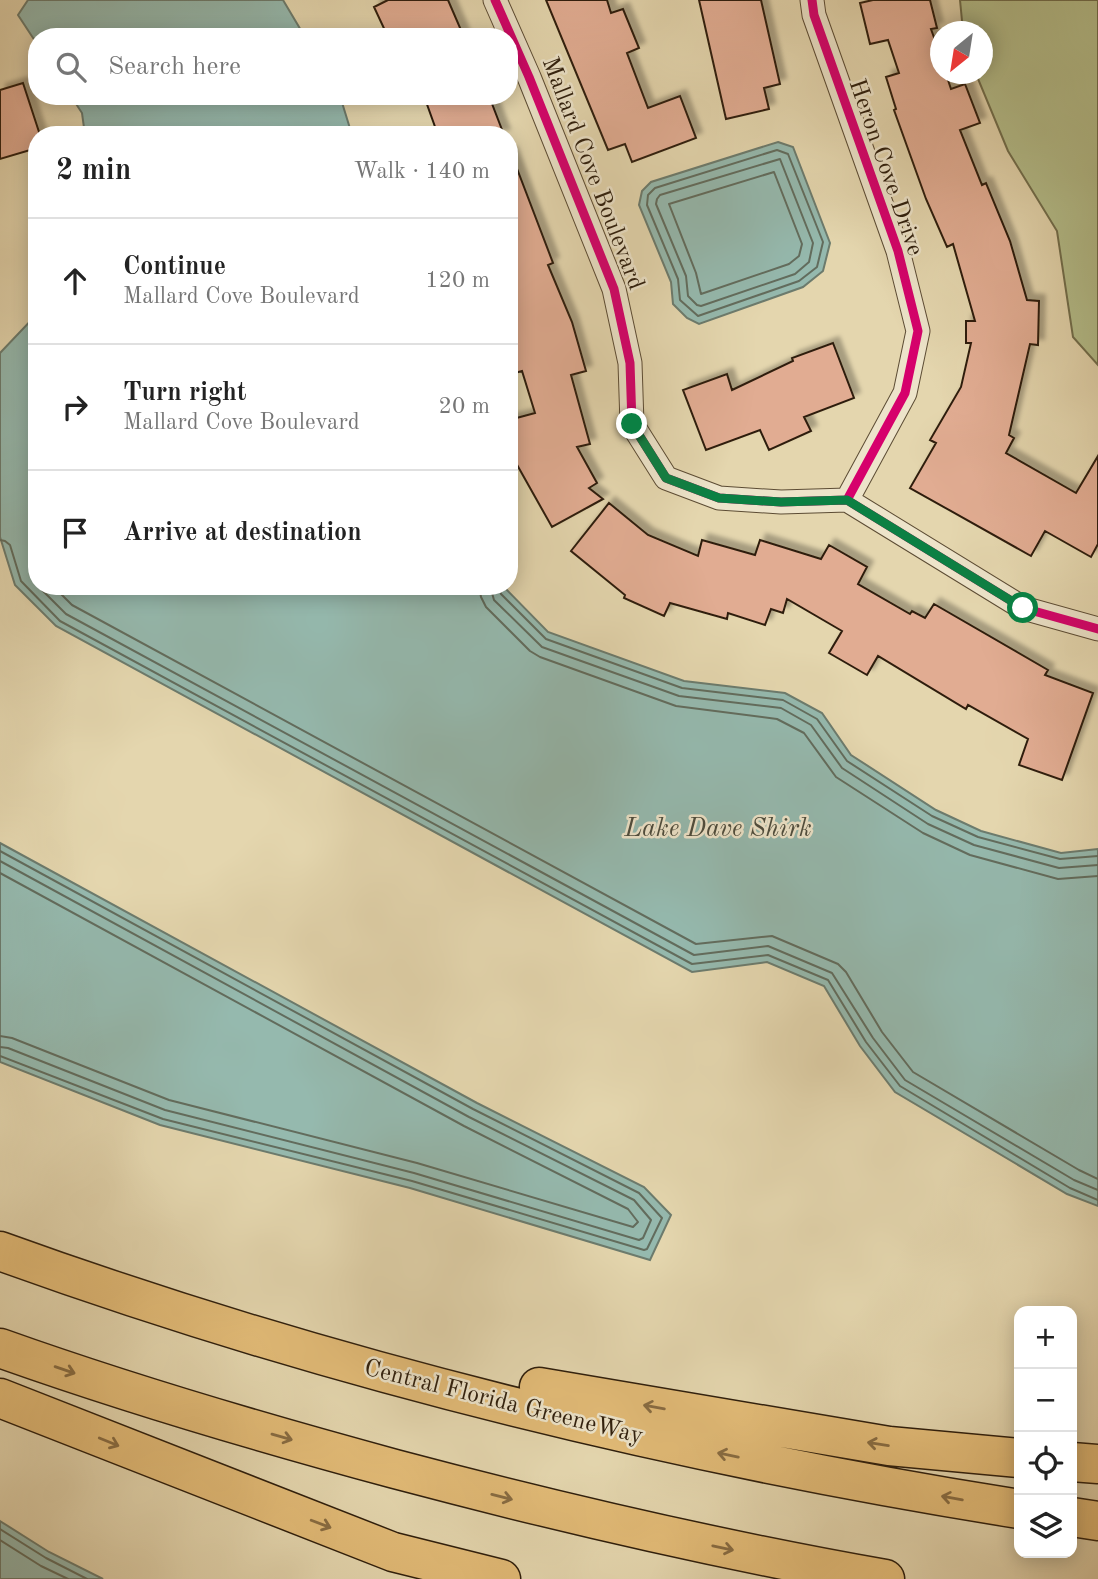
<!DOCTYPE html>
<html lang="en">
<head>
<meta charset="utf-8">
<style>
  :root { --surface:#fff; --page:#f6f6f6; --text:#222; --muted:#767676; --line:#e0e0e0 }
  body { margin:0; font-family:"Old Standard TT",serif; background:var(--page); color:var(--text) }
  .controls { position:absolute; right:21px; bottom:21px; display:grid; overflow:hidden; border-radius:14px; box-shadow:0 4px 18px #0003 }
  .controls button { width:63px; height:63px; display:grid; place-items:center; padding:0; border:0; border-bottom:2px solid var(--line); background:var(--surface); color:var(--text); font:35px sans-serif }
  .compass { position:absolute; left:930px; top:21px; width:63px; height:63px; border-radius:50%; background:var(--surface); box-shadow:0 4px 18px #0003; rotate:210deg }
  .stop { position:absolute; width:21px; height:21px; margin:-16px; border:5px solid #0b8043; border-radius:50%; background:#fff }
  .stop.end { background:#0b8043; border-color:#fff; box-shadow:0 2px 7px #0008 }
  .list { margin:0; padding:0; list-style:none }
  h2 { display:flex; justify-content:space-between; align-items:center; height:91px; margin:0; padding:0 28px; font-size:30px }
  h2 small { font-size:23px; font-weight:400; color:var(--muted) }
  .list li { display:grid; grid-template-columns:46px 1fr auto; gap:21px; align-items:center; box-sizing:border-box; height:126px; padding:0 28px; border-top:2px solid var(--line) }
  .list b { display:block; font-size:26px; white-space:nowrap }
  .list p { margin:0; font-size:23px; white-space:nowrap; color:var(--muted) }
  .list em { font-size:23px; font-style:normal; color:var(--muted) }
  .icon { flex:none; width:38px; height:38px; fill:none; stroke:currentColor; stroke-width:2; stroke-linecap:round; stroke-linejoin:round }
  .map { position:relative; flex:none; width:1098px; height:1579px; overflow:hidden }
  .search { position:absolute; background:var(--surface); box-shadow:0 4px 18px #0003; left:28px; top:28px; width:490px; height:77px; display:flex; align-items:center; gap:18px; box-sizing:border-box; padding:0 24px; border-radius:28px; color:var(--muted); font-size:26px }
  .panel { position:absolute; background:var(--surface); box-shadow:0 4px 18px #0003; left:28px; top:126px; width:490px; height:469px; border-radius:28px }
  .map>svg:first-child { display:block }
  .green { fill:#b4be8b; stroke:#716e4c; stroke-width:2 }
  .water { fill:#95b9ae; stroke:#6c7b6d; stroke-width:2 }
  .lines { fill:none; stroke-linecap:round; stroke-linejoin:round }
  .shore { stroke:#626c5d; stroke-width:2 }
  .building { fill:#e1ac92; stroke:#2e1e0c; stroke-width:2; filter:url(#shadow) }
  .street-casing { stroke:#5c4c34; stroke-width:25 }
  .highway-casing { stroke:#2e1e0c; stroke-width:41 }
  .street { stroke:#ede4ca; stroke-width:23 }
  .highway { stroke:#e2bb77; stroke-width:38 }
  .cycleway-casing { stroke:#ede4ca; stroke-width:13 }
  .cycleway { stroke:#d6006c; stroke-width:9 }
  .oneway { stroke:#886c42 }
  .route { stroke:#0b8043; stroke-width:9 }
  .labels { text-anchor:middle; stroke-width:5; stroke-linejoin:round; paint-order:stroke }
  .street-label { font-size:24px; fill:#2e1e0c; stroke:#ede4ca }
  .water-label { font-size:26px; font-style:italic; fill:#4d4c3d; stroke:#ede4ca }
</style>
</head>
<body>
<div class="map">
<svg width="1098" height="1579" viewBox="0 0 1098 1579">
  <defs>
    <filter id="shadow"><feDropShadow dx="6" dy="-6" stdDeviation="2" flood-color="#0004"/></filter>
  </defs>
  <rect width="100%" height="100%" fill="#e4d6ae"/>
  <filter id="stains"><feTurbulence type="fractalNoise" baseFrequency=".00286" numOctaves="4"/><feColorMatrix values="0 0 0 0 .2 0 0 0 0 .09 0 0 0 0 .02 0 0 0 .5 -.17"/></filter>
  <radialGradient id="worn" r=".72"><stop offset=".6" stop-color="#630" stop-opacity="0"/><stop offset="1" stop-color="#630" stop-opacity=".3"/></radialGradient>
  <path class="green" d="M960,0H1098V365L1073,337L1057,231L1008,151L976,74H982V32L963,31Z"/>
  <path class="water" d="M28,0H283L305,37H37V44L18,15Z
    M71,96H340L352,135H85L82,113Z
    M778,142L793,147L830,243L823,271L803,287L699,324L687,318L673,304L671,282L639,205L642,191L651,182Z
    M37,314V586H503L548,632L684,681L785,693L822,713L851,755L936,810L981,831L1061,853L1098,849V1206L1067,1194L895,1092L860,1046L824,986L767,962L692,972L56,626L15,585L0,537V353Z
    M0,843L477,1103L644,1187L671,1215L650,1260L410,1188L160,1125L0,1062Z
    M0,1521L49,1552L103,1579H0Z"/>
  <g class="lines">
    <path class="shore" d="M777,150L788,154L823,242L817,267L799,281L698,316L680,300L678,279L647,205L648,195L655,188Z
      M780,159L813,243L809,262L795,274L701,306L697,305L688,296L686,276L656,204L657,199L660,195Z
      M774,172L802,244L799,256L789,264L701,294L696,273L669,204Z
      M0,540L5,541L10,545L21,581L60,621L692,964L768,955L828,980L866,1042L900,1086L1070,1188L1098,1200
      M38,586L66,614L694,955L768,946L832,973L873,1038L905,1080L1074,1180L1098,1190
      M53,586L72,605L696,944L772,936L838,964L846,972L882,1032L913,1072L1079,1170L1098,1179
      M479,586L481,597L486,607L530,651L540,657L676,706L777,719L804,733L836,777L923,833L970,855L1058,879L1098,876
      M490,586L494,600L542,647L679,696L781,708L811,725L842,768L928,824L974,845L1059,868L1098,865
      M499,586L501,594L546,639L682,688L783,700L817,719L847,761L932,816L978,837L1060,859L1098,856
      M0,851L473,1109L639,1193L662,1218L647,1249L644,1250L412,1181L163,1119L0,1056
      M0,861L469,1117L634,1200L651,1220L643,1238L639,1240L414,1173L165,1110L8,1048L0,1047
      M0,873L464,1126L628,1209L638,1222L633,1227L417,1163L169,1100L12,1038L0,1036
      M0,1529L46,1558L87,1579
      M0,1540L41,1566L68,1579"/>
  </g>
  <path class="building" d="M388,0H448L464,37H388L374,7Z
    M546,0H607L611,13L623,9L639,48L627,53L648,108L680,96L696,138L632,162L625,144L608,150Z
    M699,0H761L780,84L764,88L769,109L726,119Z
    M873,0H930L937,28L931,29L941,57V74H946L951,89L965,84L980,123L960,130L982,185L986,183L1010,241L1027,300L1039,301L1038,345L1030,344L1009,435L1014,438L1006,453L1076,493L1098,456V544L1091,557L1045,531L1031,556L910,488L936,443L930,440L961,387L971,343H966V321H975L953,244L947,247L926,199L894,110L896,109L886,77L899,73L888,40L870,44L860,3Z
    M23,83L40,135H37V148L0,159V90Z
    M424,96H489L504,135H438Z
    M509,153H511L553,263L548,265L572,322L586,371L571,375L590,444L577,447L597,483L589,488L603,499L552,527L516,463L513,464L509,451V420L535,413L522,371L515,373L509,353Z
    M833,343L854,398L804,417L811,431L769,450L760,430L706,450L683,390L727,374L732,390L793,361L792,358Z
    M609,503L648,535L698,556L702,540L755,555L760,540L821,559L829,545L867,567L858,584L910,614L912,611L925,618L934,604L1048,670L1045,675L1093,693L1062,780L1019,765L1028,739L968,705L966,709L878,656L867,675L829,653L842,631L787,599L783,613L771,609L765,625L728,613L727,619L670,603L664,616L624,598L625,595L571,551Z"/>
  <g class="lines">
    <defs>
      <path id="street" d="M495,0L529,77L614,289L630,363L632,424L666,478L719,498L781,502L847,500L1023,608L1098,629
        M812,0L814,15L898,251L918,331L905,393L847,500"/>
      <path id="highway" d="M0,1251C329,1370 674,1454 1019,1509
        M0,1348C129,1394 262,1433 395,1469C557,1512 720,1550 885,1579
        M539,1387L889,1446L1019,1458
        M0,1398L393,1552L501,1579
        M1072,1462L1098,1464
        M1072,1517L1098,1521"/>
    </defs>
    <use href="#street" class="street-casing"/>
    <use href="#highway" class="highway-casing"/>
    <use href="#street" class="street"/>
    <use href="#highway" class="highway"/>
    <defs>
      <path id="cycleway" d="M495,0L529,77L614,289L630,363L632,424L666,478L719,498L781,502L847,500L1023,608L1098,629
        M812,0L814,15L898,251L918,331L905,393L847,500"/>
    </defs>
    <use href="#cycleway" class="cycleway-casing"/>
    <use href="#cycleway" class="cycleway"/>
  </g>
  <defs><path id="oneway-shaft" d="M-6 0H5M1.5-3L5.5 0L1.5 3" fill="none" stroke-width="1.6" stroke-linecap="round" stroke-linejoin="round" transform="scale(1.75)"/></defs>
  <g class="oneway">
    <use href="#oneway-shaft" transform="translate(65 1370) rotate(19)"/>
    <use href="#oneway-shaft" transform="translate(654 1407) rotate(-170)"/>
    <use href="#oneway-shaft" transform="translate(282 1437) rotate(16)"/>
    <use href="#oneway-shaft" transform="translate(109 1442) rotate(22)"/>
    <use href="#oneway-shaft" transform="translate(878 1444) rotate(-171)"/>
    <use href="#oneway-shaft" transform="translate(728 1455) rotate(-168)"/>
    <use href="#oneway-shaft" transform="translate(502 1497) rotate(14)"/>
    <use href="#oneway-shaft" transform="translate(952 1498) rotate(-170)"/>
    <use href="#oneway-shaft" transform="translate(321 1524) rotate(21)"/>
    <use href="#oneway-shaft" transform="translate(723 1548) rotate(12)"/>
  </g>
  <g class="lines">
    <path class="route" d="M632,424L666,478L719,498L781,502L847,500L1023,608"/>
  </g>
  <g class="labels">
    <g class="street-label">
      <text transform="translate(887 167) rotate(71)" y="8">Heron Cove Drive</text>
      <text transform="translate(594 173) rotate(69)" y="8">Mallard Cove Boulevard</text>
      <text transform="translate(504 1401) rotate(14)" y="8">Central Florida GreeneWay</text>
    </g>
    <g class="water-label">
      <text x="718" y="836">Lake Dave Shirk</text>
    </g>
  </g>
  <rect width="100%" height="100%" filter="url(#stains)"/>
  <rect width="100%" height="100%" fill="url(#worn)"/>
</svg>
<div class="controls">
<button>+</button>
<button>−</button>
<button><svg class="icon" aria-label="locate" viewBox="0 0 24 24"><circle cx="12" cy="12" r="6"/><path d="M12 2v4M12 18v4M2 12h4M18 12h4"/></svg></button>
<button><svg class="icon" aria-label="layers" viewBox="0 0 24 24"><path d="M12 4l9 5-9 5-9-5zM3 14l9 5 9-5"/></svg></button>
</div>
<svg class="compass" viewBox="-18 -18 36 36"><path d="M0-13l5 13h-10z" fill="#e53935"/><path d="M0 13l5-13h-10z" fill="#767676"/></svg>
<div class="stop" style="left:1023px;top:608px"></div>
<div class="stop end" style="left:632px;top:424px"></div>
<div class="search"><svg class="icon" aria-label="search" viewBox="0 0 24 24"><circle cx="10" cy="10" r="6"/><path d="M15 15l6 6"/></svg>Search here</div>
<section class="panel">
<h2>2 min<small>Walk · 140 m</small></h2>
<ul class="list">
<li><svg class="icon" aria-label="ahead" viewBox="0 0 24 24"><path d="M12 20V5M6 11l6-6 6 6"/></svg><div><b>Continue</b><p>Mallard Cove Boulevard</p></div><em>120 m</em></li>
<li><svg class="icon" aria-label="right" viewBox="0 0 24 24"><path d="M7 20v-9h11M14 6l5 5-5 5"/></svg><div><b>Turn right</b><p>Mallard Cove Boulevard</p></div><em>20 m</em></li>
<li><svg class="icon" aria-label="arrive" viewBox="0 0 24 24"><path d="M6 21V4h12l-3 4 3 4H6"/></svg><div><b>Arrive at destination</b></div></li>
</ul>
</section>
</div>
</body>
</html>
